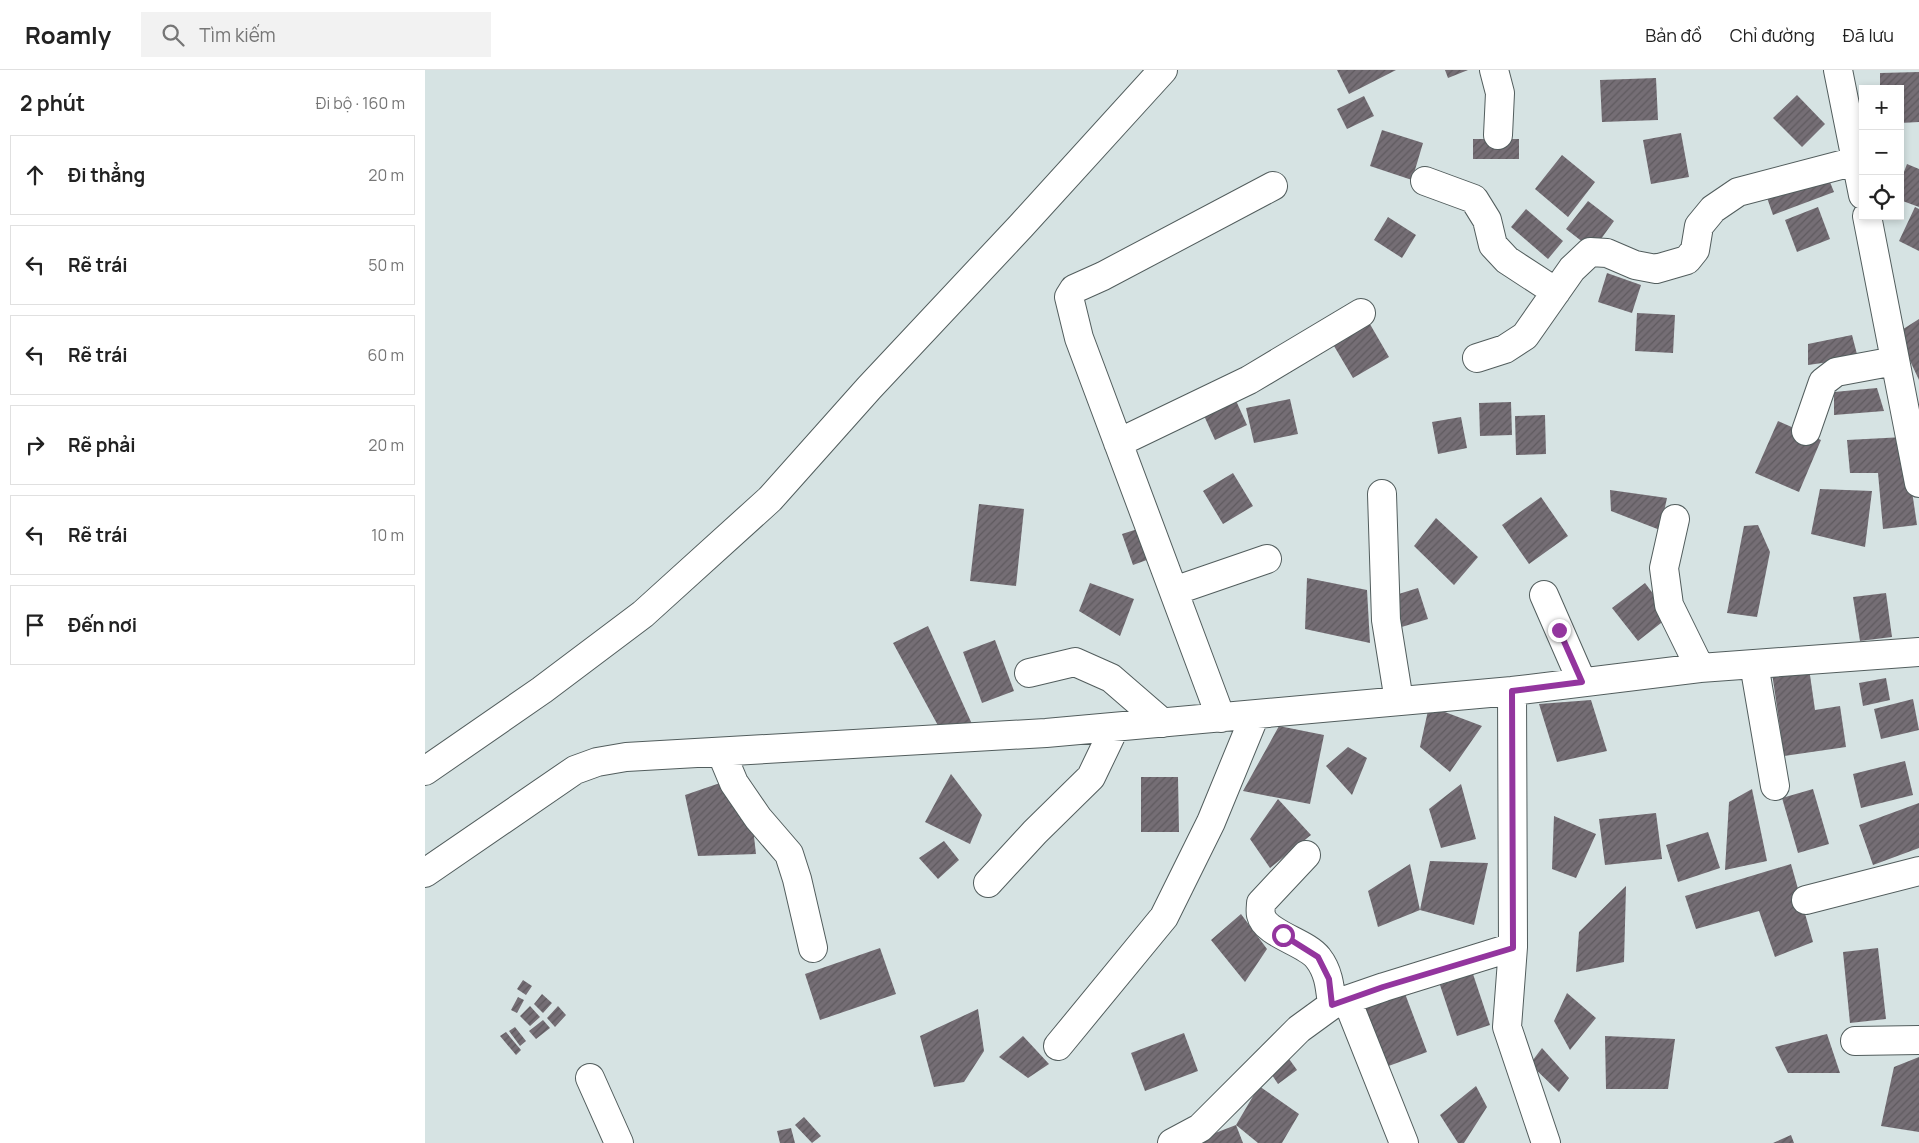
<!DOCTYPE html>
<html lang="vi">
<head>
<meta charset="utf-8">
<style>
  :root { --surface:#fff; --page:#f2f2f2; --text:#222; --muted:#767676; --line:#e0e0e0 }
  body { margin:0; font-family:Manrope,sans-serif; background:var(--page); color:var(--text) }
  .controls { position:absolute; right:15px; top:15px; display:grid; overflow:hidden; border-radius:0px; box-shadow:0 2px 8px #0003 }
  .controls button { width:45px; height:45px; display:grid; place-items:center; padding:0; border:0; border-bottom:1px solid var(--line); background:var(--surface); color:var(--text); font:25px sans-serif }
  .stop { position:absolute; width:15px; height:15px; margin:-11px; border:4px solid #93359e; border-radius:50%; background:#fff }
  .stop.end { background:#93359e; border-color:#fff; box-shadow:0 1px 5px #0008 }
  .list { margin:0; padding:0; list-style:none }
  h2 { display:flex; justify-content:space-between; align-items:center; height:65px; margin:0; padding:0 20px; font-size:21px }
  h2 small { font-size:16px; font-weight:400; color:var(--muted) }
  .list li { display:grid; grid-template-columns:32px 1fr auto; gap:15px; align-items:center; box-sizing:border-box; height:80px; margin:0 10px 10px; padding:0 10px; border:1px solid var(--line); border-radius:0px }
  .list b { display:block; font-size:19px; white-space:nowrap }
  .list em { font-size:16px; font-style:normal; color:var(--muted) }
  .icon { flex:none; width:28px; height:28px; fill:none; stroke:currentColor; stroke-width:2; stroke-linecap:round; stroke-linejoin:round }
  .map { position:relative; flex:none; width:1494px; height:1073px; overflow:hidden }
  header { display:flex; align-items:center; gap:30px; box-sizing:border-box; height:70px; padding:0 25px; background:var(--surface); border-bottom:1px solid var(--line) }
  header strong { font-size:24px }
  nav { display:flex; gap:28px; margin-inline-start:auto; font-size:18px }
  .search { width:350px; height:45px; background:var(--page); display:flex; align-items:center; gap:12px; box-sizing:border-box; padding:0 18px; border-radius:0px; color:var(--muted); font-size:19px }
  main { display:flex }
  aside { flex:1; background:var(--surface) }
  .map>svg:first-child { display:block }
  .building { fill:url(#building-hatch) }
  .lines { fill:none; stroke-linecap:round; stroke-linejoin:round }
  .minor-casing { stroke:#525d5d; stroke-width:30 }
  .minor { stroke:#fff; stroke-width:28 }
  .route { stroke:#93359e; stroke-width:6 }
</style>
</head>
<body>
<header>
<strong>Roamly</strong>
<div class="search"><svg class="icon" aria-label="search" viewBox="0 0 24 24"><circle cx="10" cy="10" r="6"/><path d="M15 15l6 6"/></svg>Tìm kiếm</div>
<nav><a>Bản đồ</a><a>Chỉ đường</a><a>Đã lưu</a></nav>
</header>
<main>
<aside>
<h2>2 phút<small>Đi bộ · 160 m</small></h2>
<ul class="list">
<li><svg class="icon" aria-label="ahead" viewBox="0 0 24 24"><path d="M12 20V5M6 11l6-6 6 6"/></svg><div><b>Đi thẳng</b></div><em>20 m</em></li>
<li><svg class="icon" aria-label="left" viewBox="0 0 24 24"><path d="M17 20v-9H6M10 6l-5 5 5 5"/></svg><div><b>Rẽ trái</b></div><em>50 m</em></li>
<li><svg class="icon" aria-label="left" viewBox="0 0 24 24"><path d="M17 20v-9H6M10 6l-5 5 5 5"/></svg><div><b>Rẽ trái</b></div><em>60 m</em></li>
<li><svg class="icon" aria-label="right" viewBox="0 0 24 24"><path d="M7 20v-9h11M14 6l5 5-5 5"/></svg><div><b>Rẽ phải</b></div><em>20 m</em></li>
<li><svg class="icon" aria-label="left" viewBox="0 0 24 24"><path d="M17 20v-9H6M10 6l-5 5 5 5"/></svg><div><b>Rẽ trái</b></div><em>10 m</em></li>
<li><svg class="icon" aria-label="arrive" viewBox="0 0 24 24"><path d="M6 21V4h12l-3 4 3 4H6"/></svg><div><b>Đến nơi</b></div></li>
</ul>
</aside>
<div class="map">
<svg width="1494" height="1073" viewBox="0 0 1494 1073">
  <defs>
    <pattern id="building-hatch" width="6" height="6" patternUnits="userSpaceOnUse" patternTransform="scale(1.25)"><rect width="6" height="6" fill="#756e75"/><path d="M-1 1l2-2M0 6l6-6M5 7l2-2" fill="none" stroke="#5f5a5f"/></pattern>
  </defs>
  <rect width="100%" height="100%" fill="#d6e3e3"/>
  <path class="building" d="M912,0H971L924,24Z
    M1020,0H1043L1023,8Z
    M1494,2V52L1475,53V19H1455V3Z
    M1231,8L1233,50L1177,52L1175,10Z
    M1372,25L1400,54L1377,77L1348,48Z
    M939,26L949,46L922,59L912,39Z
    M957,60L998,73L987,110L945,96Z
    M1256,63L1264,107L1226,114L1218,70Z
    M1048,69H1094V89H1048Z
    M1137,85L1170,112L1143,147L1110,119Z
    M1482,94L1494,99V137L1475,130V112Z
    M1400,100L1409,122L1348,145L1340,122Z
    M1163,131L1189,151L1168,180L1141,159Z
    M1393,137L1405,169L1372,182L1360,150Z
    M1490,137L1494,139V181L1474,171Z
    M1101,139L1138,171L1123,189L1086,157Z
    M963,147L991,165L977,188L949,170Z
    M1182,203L1216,215L1207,243L1173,232Z
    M1212,243L1250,245L1248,283L1210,281Z
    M942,249L964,287L928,308L906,271Z
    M1494,249V310L1472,263Z
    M1427,265L1433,288L1383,295V274Z
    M1452,318L1459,341L1409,345V322Z
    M808,324L822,355L790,370L776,339Z
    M865,329L873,364L829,373L821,338Z
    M1086,332L1087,365L1055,366L1054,333Z
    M1120,345L1121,384L1091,385L1090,346Z
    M1036,347L1042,378L1013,384L1007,352Z
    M1353,351L1396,370L1374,422L1330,403Z
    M1479,367L1492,455L1458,459L1453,403H1425L1422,370Z
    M808,403L828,436L798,454L778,421Z
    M1395,419L1447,421L1440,477L1386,464Z
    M1185,420L1242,428L1235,460L1186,441Z
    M1116,427L1143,466L1104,494L1077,455Z
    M554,434L599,439L591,516L545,511Z
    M1011,448L1053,487L1029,515L989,476Z
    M1333,455L1345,482L1332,547L1302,543L1319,456Z
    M719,457L730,487L708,495L697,464Z
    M882,508L942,520L945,573L880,559Z
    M665,513L709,529L695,566L654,541Z
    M1220,513L1245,546L1213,571L1187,538Z
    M993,518L1003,549L970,559L964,527Z
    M1461,523L1467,567L1435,571L1428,527Z
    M503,556L551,663L516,661L468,573Z
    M570,570L589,621L557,633L538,582Z
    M1384,598L1390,640L1415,636L1421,677L1359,686L1347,603Z
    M1461,608L1465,630L1438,636L1434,613Z
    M1488,629L1494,660L1456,669L1449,639Z
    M1166,630L1182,681L1132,692L1114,634Z
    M1004,636L1057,656L1025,702L995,677Z
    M854,656L899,665L885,734L818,721Z
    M923,677L942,688L927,725L901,696Z
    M1480,691L1488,725L1436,738L1428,704Z
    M526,704L557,745L545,774L500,752Z
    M716,707H753L754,762H716Z
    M295,713L328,758L331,784L273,786L260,725Z
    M1036,714L1051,769L1016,778L1004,739Z
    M1327,719L1342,791L1300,800L1304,732Z
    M1388,719L1404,774L1373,783L1357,728Z
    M853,729L886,765L845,798L825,769Z
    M1494,733V778L1448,795L1434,755Z
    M1231,743L1237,789L1180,795L1174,749Z
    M1129,746L1171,764L1151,808L1127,799Z
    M1283,762L1295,798L1253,812L1241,775Z
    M519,771L534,790L513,809L494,788Z
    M1005,791L1063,793L1049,855L995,840Z
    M985,794L995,840L953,857L943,821Z
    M1366,794L1388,872L1350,887L1334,841L1271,859L1260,826Z
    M1201,816L1199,892L1151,902L1154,862Z
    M816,844L842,879L820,912L786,870Z
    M455,878L471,924L395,950L380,904Z
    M1453,878L1461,949L1425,953L1418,882Z
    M1048,904L1065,955L1032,966L1015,915Z
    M98,910L107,916L101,925L92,919Z
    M979,921L1002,982L958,998L935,936Z
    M1142,923L1171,948L1145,980L1129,951Z
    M117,924L127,933L118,943L109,934Z
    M93,927L99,930L92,943L86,940Z
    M105,936L115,947L105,956L95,946Z
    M133,936L141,945L130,957L122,948Z
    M553,939L559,981L539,1012L509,1017L495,966Z
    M118,950L125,958L111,969L104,961Z
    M90,957L101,971L95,976L84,961Z
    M81,962L96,980L91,985L75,966Z
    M759,963L773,1001L720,1021L706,983Z
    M1402,964L1415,1003H1363L1350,977Z
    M598,966L624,994L603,1008L574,987Z
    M1180,966L1250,969L1243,1019H1181Z
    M1117,978L1144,1008L1134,1022L1105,994Z
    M862,986L872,1000L853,1014L843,999Z
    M1494,987V1062L1456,1056L1469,997Z
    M834,1016L874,1044L857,1073H833L811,1055L818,1073H764L811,1055Z
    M1051,1016L1062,1037L1039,1073H1033L1015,1045Z
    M379,1047L396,1066L387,1073L370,1055Z
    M366,1058L370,1073H355L352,1061Z
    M1366,1065L1369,1073H1348Z"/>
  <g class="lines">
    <defs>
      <path id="minor" d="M1069,0L1075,23L1073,65
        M1413,0L1438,125
        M1000,111L1049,129L1062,150L1068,175L1082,190L1131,222
        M1442,146L1494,413
        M1052,288L1080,279L1100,266L1147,199L1165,182L1182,183L1210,195L1231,199L1262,190L1270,180L1274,156L1288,139L1313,122L1431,91
        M1381,361L1398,312L1411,302L1470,291
        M693,373L824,310L936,243
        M957,424L961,550L974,631
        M1250,449L1239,498L1244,535L1275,598
        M749,521L842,489
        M1119,525L1157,612
        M1329,594L1350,716
        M604,603L650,592L686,608L738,653
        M1087,621L1088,877L1082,957L1121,1073
        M796,648L654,268L644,227L649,219L678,206L848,116
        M296,682L309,713L333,748L364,784L372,809L388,878
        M0,701L117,620L218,544L345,429L444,318L596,156L738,0
        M881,785L836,833C836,837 835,841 836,845C840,864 881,872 893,888C904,902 905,918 907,935
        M0,803L150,700L172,692L201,687L621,663L1087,621L1275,598L1494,582
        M563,813L610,762L666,707L690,657
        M1381,830L1494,801
        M922,930L979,1073
        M1430,971L1494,970
        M633,976L739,847L786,752L830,645
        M165,1008L194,1073
        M747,1073L775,1058L874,959L907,935L959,917L1088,877"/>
    </defs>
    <use href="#minor" class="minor-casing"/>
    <use href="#minor" class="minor"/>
  </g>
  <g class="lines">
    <path class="route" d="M858,865L893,887L904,909L907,935L958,917L1088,878L1087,621L1157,612L1134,560"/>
  </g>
</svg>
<div class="controls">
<button>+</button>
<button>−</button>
<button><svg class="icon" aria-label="locate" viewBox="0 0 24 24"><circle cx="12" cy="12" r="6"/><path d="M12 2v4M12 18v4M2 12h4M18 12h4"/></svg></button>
</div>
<div class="stop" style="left:858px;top:865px"></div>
<div class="stop end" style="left:1134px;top:560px"></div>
</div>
</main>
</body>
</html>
